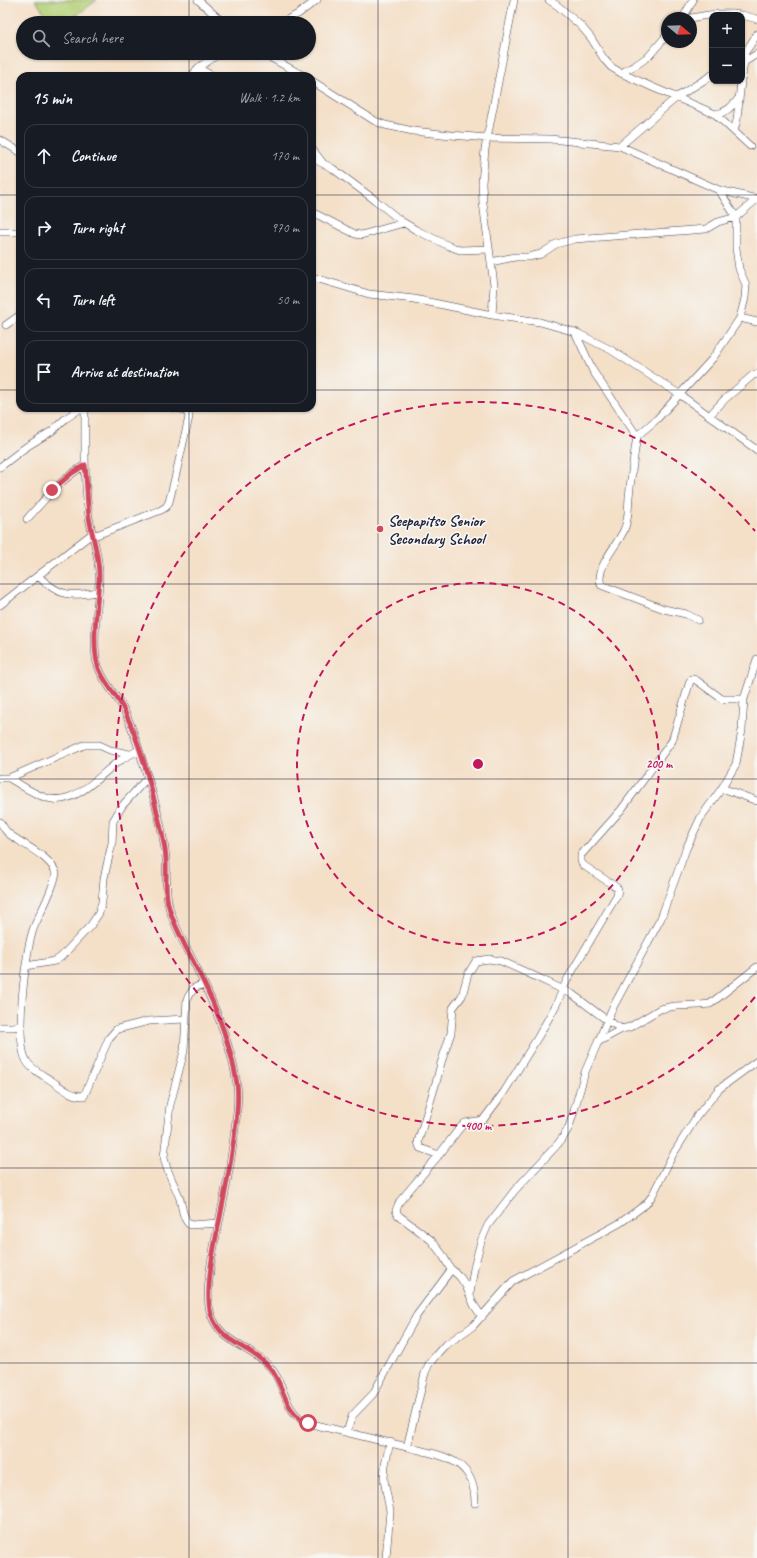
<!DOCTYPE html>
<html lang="en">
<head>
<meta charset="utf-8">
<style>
  :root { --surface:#171b24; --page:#20242c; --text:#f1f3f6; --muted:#9ea1a6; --line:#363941 }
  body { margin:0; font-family:Caveat,sans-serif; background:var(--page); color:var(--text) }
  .controls { position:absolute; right:12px; top:12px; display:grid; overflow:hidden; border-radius:8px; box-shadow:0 1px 3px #0004 }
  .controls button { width:36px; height:36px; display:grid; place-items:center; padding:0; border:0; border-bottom:1px solid var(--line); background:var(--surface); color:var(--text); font:20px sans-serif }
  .compass { position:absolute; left:661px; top:12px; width:36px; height:36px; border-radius:50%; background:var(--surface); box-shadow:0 1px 3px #0004; rotate:109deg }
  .stop { position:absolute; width:12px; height:12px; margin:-9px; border:3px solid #d1495b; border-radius:50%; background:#fff }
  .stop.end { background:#d1495b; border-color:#fff; box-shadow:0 1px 4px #0008 }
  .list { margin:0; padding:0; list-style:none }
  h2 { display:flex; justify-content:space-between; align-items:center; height:52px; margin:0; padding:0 16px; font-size:17px }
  h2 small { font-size:13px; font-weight:400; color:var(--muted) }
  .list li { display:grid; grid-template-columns:26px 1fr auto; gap:12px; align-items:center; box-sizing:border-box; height:64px; margin:0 8px 8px; padding:0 8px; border:1px solid var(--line); border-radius:12px }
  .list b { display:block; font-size:15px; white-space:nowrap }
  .list em { font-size:13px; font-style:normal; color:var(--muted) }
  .icon { flex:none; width:22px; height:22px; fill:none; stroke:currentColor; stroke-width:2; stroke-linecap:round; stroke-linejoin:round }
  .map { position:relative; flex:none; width:757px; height:1558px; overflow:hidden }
  .search { position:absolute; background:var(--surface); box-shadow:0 1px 3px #0004; left:16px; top:16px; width:300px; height:44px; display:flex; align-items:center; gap:10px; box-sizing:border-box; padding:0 14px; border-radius:22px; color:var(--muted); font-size:15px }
  .panel { position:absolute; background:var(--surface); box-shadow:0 1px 3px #0004; left:16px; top:72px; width:300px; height:340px; border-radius:12px }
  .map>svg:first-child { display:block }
  .green { fill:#b3cf76; stroke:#6a7858 }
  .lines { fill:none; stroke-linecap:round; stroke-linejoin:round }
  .minor-casing { stroke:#423e50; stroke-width:8 }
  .minor { stroke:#fff; stroke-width:7 }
  .route { stroke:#d1495b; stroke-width:5 }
  .grid { fill:none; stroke:#22223b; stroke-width:1; stroke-opacity:0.55 }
  .ring { fill:none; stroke:#c2185b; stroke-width:2; stroke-dasharray:7 5 }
  .poi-dot { fill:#d1495b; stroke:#f6f6f2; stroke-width:1.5 }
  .labels { text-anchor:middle; stroke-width:3.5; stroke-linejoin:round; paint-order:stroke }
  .poi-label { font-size:16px; font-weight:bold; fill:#22223b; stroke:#f6f6f2; text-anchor:start }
  .centre { fill:#c2185b; stroke:#f6f6f2; stroke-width:2 }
  .ring-label { font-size:12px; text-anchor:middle; font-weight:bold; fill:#c2185b; stroke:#f6f6f2; stroke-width:3.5; stroke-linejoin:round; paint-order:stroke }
</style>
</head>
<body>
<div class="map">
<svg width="757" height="1558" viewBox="0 0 757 1558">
  <rect width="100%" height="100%" fill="#f6f6f2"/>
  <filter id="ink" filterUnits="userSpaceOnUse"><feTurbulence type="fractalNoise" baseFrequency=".025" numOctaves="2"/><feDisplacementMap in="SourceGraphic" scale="8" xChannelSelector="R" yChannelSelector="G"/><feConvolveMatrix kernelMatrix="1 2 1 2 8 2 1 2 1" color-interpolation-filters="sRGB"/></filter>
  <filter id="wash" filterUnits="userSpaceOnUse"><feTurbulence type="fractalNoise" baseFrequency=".012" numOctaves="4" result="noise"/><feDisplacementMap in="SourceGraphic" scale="16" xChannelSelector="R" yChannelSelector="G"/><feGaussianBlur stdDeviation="0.9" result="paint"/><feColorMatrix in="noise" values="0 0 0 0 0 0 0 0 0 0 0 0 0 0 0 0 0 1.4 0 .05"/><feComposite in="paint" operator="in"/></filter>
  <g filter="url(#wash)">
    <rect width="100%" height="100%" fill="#f4dfc7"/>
    <path class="green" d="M35,0H97L66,23H52Z"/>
  </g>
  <g filter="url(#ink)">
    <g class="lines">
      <defs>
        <path id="minor" d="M198,0L224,23
          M549,0L558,6L581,26L591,38L604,59L611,67L621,73L652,87L715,114L750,146
          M742,15L757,19
          M683,18L693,0
          M691,18C707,15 724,12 740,15
          M281,23L298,14L317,0
          M262,53L304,76
          M742,55C747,52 753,40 757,34
          M744,62L757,54
          M198,68L213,76
          M621,73L636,65L649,56L667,35
          M192,76L198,68L220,53
          M742,77L745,53
          M312,81L375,121L385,125L413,131L451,135L488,138L550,139L620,146L719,190L757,199
          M715,114C727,113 732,106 739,98
          M734,131L737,120L741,81
          M0,140L20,152
          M620,146L677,97L712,75
          M312,149L322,162
          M312,158L332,168L375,200L401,221L416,230L449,246L460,250L489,249
          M312,212L355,234L361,235L404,223
          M0,232H20
          M491,262L515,257H529L541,254L556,244L575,239L706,229L718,222L736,217L757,199
          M312,277L369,294L414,299L492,315L540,322L575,332L611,350L679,394L757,450
          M492,315L494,285L483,203L482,183L485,149L514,0
          M740,318L757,322
          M6,325L20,315
          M575,332L593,371L637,436L657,419L713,358L740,318L745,298L746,285L739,269L736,248V217L719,190
          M85,408C85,444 84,481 89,517C92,535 98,552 99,571C100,600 92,629 96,658C99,676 113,691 122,706C133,726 139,750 146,772C155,800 163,829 166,858C167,874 165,890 169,907C175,929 188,950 198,971C215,1006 232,1047 237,1085C239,1099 237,1114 235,1128C231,1164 224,1200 216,1236C212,1256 205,1291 210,1311C218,1342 249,1346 269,1366C286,1383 282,1411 308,1423L407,1447L425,1373L429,1364L436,1355L444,1346L473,1326L513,1281L620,1223L646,1204L652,1196L672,1156L697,1116L719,1089L757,1061
          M710,415L725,399L753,375L757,374
          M637,436C634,456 631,477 629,497C628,509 629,519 624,530C617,546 595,567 601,585L606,587L664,609L686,614L698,620
          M0,467L26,447L52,431L65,419L81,408
          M27,519C45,499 61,479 85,465
          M94,536L161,510L166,507L169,502L175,478L189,417C188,409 180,409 174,408
          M38,576C59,596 69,597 97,592
          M0,605L93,533
          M0,778H9L84,745H99L110,750L129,754
          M9,778C21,785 33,794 47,798C74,806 97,778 115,764C123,758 131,754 139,750
          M722,788L757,801
          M0,822C3,826 5,831 9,834C22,844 53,858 56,874C51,895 42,909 34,927C25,950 15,1039 26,1060C30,1069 43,1075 52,1081C61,1087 72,1097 84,1096L109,1038L117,1029L149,1021L185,1019
          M26,966L55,961L61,957L91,925L99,913L102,902L104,878L112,843L113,821L122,806L148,777
          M204,984L194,988L187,999L184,1051L170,1105L164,1157C166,1172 175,1184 180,1199C182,1207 183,1220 190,1225L219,1223
          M0,1027H12L21,1026
          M598,1042L612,1009L661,918L686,849L701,817L722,788L736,764L742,730L744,699L757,659
          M439,1155L420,1148L418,1142L437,1079L441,1063L451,1033L453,1008L462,996L468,974L476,961L489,959L501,961L532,975L572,994L608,1021L622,1029
          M470,1293L474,1268L481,1241L488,1225L515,1190L557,1145L564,1136L569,1127L574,1111L585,1072L598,1042L622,1029L630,1027L660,1009L675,1006L700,1005L710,1004L757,967
          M482,1317L474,1305L466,1286L460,1277L450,1268L442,1254L431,1240L398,1215L396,1210L400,1201L439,1155L459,1129L465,1123L483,1120L504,1092L538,1037L556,1005L567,980L617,895L618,889L616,887L583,865L581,861V855L621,810L672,741L690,681L692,679L696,680L722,699H744
          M347,1432L352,1416L373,1394L417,1315L451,1270
          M407,1447C442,1456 475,1458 475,1503
          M386,1558L390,1511L384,1480L385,1465L390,1442"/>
      </defs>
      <use href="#minor" class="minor-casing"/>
      <use href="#minor" class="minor"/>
    </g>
  </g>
  <g class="lines" filter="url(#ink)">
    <path class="route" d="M52,490L72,473L85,465C87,482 87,500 89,517C92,537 100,557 99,578C98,602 91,643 98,666C103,682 117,695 124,710C139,741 148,775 156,808C160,824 165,843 166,859C167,877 164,894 170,911C178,935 192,958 203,981C218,1011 232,1051 237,1084C239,1099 237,1115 235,1130C231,1166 223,1202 216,1237C212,1257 205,1295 211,1314C221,1345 254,1347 271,1369C285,1387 283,1411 308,1423"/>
  </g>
  <path class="grid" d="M189,0V23M378,0V1558M568,0V1558M189,53V76M0,195H20M312,195H757M0,390H20M312,390H757M189,408V1558M0,584H757M0,779H757M0,974H757M0,1168H757M0,1363H757"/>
  <g class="ring">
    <circle cx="478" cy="764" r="181"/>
    <path d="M755 997A362 362 0 1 1 755 531"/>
  </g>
  <circle class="poi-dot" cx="380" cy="529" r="4"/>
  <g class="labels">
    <g class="poi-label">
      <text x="388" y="526">Seepapitso Senior<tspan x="388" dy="18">Secondary School</tspan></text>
    </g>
  </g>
  <circle cx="478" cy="764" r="6" class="centre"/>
  <g class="ring-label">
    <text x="659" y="768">200 m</text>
    <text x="478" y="1130">400 m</text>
  </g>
</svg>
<div class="controls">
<button>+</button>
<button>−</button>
</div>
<svg class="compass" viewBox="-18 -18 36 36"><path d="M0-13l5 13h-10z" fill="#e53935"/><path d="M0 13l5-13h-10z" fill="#9ea1a6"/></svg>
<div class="stop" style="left:308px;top:1423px"></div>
<div class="stop end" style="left:52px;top:490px"></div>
<div class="search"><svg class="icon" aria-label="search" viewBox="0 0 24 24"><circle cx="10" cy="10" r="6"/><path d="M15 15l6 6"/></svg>Search here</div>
<section class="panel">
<h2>15 min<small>Walk · 1.2 km</small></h2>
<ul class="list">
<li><svg class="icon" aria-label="ahead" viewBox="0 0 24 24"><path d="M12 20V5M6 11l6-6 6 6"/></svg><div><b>Continue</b></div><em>170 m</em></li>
<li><svg class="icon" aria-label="right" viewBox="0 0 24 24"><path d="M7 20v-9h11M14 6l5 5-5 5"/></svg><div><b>Turn right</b></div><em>970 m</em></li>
<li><svg class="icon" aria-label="left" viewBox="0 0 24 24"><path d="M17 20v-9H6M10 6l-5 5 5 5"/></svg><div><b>Turn left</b></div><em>50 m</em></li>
<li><svg class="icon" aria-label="arrive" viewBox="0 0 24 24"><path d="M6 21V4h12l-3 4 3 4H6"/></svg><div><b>Arrive at destination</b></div></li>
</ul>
</section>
</div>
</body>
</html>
